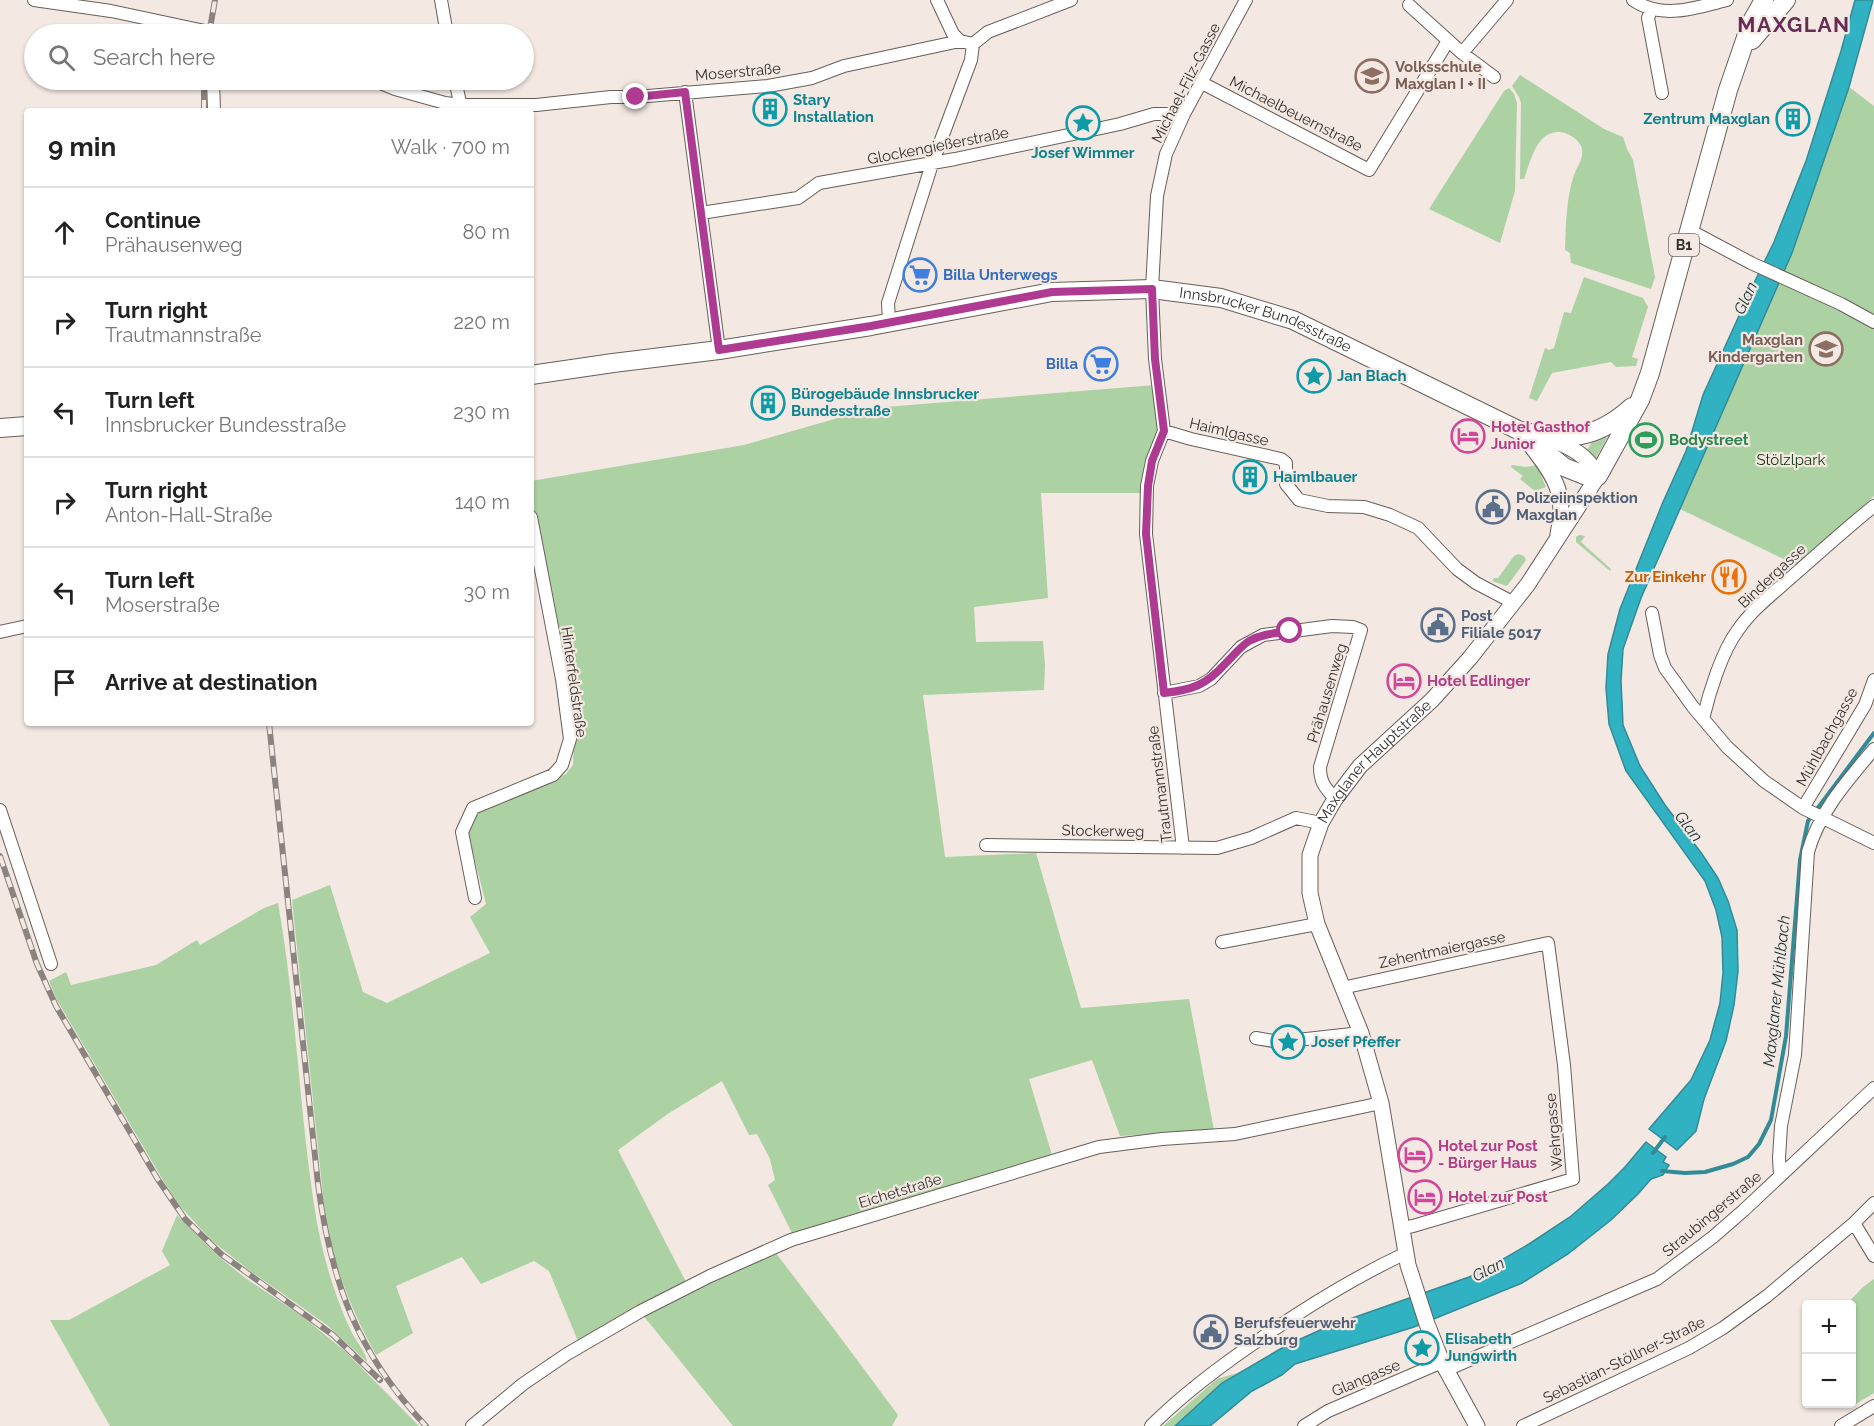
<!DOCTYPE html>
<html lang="en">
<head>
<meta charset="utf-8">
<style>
  :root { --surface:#fff; --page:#f2f2f2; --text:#222; --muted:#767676; --line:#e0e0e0 }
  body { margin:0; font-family:Raleway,sans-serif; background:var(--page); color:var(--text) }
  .controls { position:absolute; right:18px; bottom:18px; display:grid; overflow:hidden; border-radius:6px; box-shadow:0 2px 4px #0004 }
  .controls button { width:54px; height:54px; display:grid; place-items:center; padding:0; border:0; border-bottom:2px solid var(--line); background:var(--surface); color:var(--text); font:30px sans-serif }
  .stop { position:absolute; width:18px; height:18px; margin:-14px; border:4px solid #af3a92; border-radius:50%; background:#fff }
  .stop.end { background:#af3a92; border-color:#fff; box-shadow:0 2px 6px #0008 }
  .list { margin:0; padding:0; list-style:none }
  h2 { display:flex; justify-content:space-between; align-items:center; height:78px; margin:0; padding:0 24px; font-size:26px }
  h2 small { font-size:20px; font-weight:400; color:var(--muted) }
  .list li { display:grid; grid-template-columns:39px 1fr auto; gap:18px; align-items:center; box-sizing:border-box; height:90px; padding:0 24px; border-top:2px solid var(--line) }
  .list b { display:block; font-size:22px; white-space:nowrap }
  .list p { margin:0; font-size:20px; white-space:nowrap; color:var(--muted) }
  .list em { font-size:20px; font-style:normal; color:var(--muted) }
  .icon { flex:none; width:33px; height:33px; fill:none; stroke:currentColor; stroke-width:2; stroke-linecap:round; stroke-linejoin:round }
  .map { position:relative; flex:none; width:1874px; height:1426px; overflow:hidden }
  .search { position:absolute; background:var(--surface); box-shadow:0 2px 4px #0004; left:24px; top:24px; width:510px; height:66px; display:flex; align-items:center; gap:15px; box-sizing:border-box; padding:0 21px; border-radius:33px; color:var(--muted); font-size:22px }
  .panel { position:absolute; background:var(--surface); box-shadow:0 2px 4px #0004; left:24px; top:108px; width:510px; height:618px; border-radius:6px }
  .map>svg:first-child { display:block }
  .green { fill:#acd1a3 }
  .water { fill:#31b2c3; stroke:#328b96; stroke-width:1.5 }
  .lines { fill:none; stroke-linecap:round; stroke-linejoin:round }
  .stream { stroke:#328b96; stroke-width:4 }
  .minor-casing { stroke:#685e59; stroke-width:14 }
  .tertiary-casing { stroke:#685e59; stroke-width:17 }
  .primary-casing { stroke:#685e59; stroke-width:20 }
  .minor { stroke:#fff; stroke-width:12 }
  .tertiary { stroke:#fff; stroke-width:15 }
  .primary { stroke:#fff; stroke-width:18 }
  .rail-casing { stroke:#8a837f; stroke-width:6 }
  .rail { stroke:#f3e8e2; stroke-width:4; stroke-dasharray:11; stroke-linecap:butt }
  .route { stroke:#af3a92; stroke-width:8 }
  .labels { text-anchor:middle; stroke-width:4.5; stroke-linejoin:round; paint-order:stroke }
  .shield { fill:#f3e8e2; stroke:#6d6663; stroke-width:1.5 }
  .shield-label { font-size:14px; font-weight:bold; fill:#332f2d }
  .education-label { font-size:15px; font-weight:bold; fill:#785e54; stroke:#f3e8e2; text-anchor:start }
  .street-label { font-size:15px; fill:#332f2d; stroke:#f3e8e2 }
  .culture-label { font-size:15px; font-weight:bold; fill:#0d838f; stroke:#f3e8e2; text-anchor:start }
  .shop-label { font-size:15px; font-weight:bold; fill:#366cbe; stroke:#f3e8e2; text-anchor:start }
  .hotel-label { font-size:15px; font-weight:bold; fill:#b23c85; stroke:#f3e8e2; text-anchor:start }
  .leisure-label { font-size:15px; font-weight:bold; fill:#27864d; stroke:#f3e8e2; text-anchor:start }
  .park-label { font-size:15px; fill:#133809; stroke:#f3e8e2 }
  .service-label { font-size:15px; font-weight:bold; fill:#4e5e75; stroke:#f3e8e2; text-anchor:start }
  .food-label { font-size:15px; font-weight:bold; fill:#c56008; stroke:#f3e8e2; text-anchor:end }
  .water-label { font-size:16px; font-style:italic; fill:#1e3336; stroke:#f3e8e2 }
  .district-label { font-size:21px; font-weight:bold; letter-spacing:1.5px; fill:#662c56; stroke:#f3e8e2 }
</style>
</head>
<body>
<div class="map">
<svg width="1874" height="1426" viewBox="0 0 1874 1426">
  <rect width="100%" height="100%" fill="#f3e8e2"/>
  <path class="green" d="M1520,75L1604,129L1623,137L1627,149L1633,160L1655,277L1651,289L1571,263L1570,253L1565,250C1566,225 1566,199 1574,175C1577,167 1584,158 1582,149C1580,139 1566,131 1557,132C1536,133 1530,163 1524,179H1520L1521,103L1519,97L1512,86Z
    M1849,87L1874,106V496L1798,566L1680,509L1792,253Z
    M1509,88L1514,94L1517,103L1515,191L1500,243L1429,209L1504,91Z
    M1584,277L1643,298L1648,307L1632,357L1638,359L1636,366L1616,367L1611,362L1552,373L1537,401L1529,398L1545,348L1549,350L1554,348L1564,312L1571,313Z
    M1155,385L1158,426L1155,444L1147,456L1144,466L1141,493H1041L1048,598L974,607L976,642L1043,641L1045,665L1044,690L923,695L945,857L1036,853L1081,1008L1189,999L1214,1130L1120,1136L1092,1060L1029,1079L1052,1155L793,1235L768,1185L775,1180L770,1159L757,1134L749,1135L722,1081L669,1113L618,1150L687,1284L578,1341L549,1271L534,1261L481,1284L462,1257L396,1286L413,1333L376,1355C359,1324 344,1291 334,1256C330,1239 328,1222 324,1205L292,900L330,885L363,992L387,1003L490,953L470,917L486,904L467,830L473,817L483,808L566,774L573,765L574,740L531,522V481L744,445L873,408Z
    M1605,436L1607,438L1596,458L1587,450L1594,439Z
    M1512,465L1526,467L1537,465L1546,487L1535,491L1520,479L1523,476L1511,467Z
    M1579,535L1585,536L1581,542L1611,569L1610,571L1576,542V537Z
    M1518,554L1524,556L1526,560L1507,586L1492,581L1494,578H1498L1514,556Z
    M278,903C297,1009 299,1117 317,1223C324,1260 335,1297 351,1331C356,1341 367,1354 367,1362L327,1325L249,1270L212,1241L179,1205L164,1182L57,1000L49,981L66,972L71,985L156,965L197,940L200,945L264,908Z
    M177,1215L218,1256L244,1277L303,1317L346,1352L419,1426H110L50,1320H69L170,1265L162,1251Z
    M775,1252L837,1333L898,1415L892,1426H733L642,1314Z
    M1874,1279V1393L1851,1407L1849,1404H1852V1304H1847L1863,1287Z
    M1237,1373L1222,1383L1175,1426H1163L1217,1379Z"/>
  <path class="water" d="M1855,0H1873L1849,87L1792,253L1641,598L1623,649L1621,681L1623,725L1640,766L1665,805L1702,854L1718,878L1728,901L1737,930L1738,971L1734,1005L1726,1041L1704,1099L1696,1131L1677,1150L1649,1129L1691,1080L1710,1040L1720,1003L1723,973L1722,937L1716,910L1705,881L1626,771L1609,724L1606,688L1608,654L1620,609L1663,502L1686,451L1703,395L1753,285L1774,242L1806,161L1841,51Z
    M1646,1142L1666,1157L1663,1162L1669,1165L1663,1175L1651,1179L1638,1194L1611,1220L1568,1254L1522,1283L1414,1327L1295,1364L1282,1375L1252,1391L1210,1426H1175L1222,1383L1287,1345L1327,1327L1469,1277L1493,1265L1529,1244L1570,1217L1608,1184L1625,1167Z"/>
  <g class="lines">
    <path class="stream" d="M1653,1153L1665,1137
      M1662,1171L1685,1173L1705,1172L1733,1164L1748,1157L1759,1144L1771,1120L1786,1036L1800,860L1808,821L1874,733"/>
    <defs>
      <path id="minor" d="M34,0L111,11L219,34
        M441,0L447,34
        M937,0L953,34L960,41
        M1633,0C1662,20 1695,8 1727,0
        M1409,5L1462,53L1494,77
        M1651,10L1648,18L1662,93
        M1462,53L1507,0
        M213,80L214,111
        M373,80L395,89L445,103L460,105H536L611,97H636L768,86L812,78L844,66L960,41L973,44L988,32L1071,0
        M455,80L462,111
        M1202,83L1369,170L1448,41
        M685,92L719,350
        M701,213L798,198L819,183L955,159L1120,124L1154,114H1184
        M1689,230L1751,263L1841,304L1874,322
        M889,322L888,303L932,164L971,60L973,44
        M1164,431L1191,439L1281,459L1286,463V484L1299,500L1328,506L1364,507L1390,515L1418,528L1457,569L1476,583L1514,603
        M1652,613L1660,655L1665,668L1693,707L1727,747L1764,781L1803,808L1874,843
        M0,632L27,626
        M1164,693L1199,686L1211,679L1241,647L1263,635L1332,626L1353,627L1361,630L1320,767C1320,783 1325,787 1335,799
        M1703,719C1709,693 1722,651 1738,630C1751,611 1770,596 1787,581C1816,556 1844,530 1874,506
        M1803,808L1865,705L1874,680
        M0,810L51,964
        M986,845L1217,848L1251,838L1296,818L1321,823
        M1183,848L1146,534L1147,486L1152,461L1164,431L1155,359L1152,289L1157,196L1166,154L1184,114L1246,0
        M475,898L462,832L473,808L553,775L562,765L570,739L562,679L531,517
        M1222,942L1317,924
        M1342,988L1548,943L1564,1065L1573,1179L1413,1226L1402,1228
        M1256,1038L1279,1042L1361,1033
        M1780,1176L1779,1158L1781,1126L1795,1055L1808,852C1819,812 1848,780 1874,749
        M1854,1223L1874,1256
        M1446,1370L1657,1279L1713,1237L1744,1210L1874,1088
        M472,1426L523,1384L567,1354L641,1311L710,1276L791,1240L1099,1147L1162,1139L1235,1134L1381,1103
        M1151,1426C1185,1392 1223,1364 1263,1337C1308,1306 1355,1277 1406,1253
        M1304,1426L1328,1411L1442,1362
        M1523,1426L1689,1348L1723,1328L1767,1296L1854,1223L1874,1203
        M1841,1426L1874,1406"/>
      <g id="tertiary">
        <path d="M1532,447C1555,477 1567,494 1558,534"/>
        <path id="s1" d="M1477,1426L1442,1362L1427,1324L1408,1265L1381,1103L1361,1033L1317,924L1310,893V855L1321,823L1335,799L1360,766L1432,700L1470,658L1528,584L1598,476C1586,453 1570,447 1547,438"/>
      </g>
      <g id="primary">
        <path d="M1752,40L1786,0"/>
        <path id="s2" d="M531,375L613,363L719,350L871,326L1052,292L1152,289L1221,298L1293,320L1518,430L1564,467L1584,475L1598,476L1640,400L1650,373L1728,90L1751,23L1764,0"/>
        <path d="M0,428L27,426"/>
        <path d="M1521,431C1566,442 1597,439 1632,407"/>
      </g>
    </defs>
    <use href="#minor" class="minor-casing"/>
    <use href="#tertiary" class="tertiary-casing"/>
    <use href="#primary" class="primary-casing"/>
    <use href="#minor" class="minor"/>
    <use href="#tertiary" class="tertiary"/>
    <use href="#primary" class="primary"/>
    <defs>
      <path id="rail" d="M209,34L215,0
        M204,111V80
        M269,723L318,1184C331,1282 357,1353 426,1426
        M0,856L37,964L56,1006L157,1178L185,1219L221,1254L333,1335L380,1380"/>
    </defs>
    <use href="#rail" class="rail-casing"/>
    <use href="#rail" class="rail"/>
  </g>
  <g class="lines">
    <path class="route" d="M636,97L685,92L719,350L871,326L1052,292L1152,289L1155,359L1164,431L1152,461L1148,486L1146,534L1164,693C1192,690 1206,685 1225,664C1233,656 1240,647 1249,641C1262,634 1276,633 1290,631"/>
  </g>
  <defs>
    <symbol id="school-ring" viewBox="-11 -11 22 22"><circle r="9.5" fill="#f3e8e2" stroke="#8d6e63" stroke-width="1.5"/><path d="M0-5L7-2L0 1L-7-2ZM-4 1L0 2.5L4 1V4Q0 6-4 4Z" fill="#8d6e63"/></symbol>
    <symbol id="building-ring" viewBox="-11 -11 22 22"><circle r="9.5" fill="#f3e8e2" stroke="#0f9aa8" stroke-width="1.5"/><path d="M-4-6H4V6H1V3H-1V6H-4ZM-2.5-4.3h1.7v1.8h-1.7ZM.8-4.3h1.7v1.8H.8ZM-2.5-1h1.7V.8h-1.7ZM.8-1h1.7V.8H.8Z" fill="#0f9aa8"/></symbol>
    <symbol id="sight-ring" viewBox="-11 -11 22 22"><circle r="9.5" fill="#f3e8e2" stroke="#0f9aa8" stroke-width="1.5"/><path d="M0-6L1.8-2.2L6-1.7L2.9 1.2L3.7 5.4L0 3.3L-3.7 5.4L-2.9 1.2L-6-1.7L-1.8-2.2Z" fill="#0f9aa8"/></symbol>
    <symbol id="supermarket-ring" viewBox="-11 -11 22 22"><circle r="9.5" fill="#f3e8e2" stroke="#3f7fe0" stroke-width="1.5"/><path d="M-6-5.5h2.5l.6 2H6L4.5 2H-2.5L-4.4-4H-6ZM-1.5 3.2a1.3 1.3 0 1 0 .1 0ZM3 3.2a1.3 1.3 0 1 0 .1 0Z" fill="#3f7fe0"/></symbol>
    <symbol id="hotel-ring" viewBox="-11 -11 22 22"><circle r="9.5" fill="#f3e8e2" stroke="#d1479c" stroke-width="1.5"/><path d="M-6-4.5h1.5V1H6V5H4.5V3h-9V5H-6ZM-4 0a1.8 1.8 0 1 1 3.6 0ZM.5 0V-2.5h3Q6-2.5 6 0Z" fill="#d1479c"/></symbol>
    <symbol id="stadium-ring" viewBox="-11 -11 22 22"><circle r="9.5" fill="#f3e8e2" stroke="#2e9e5b" stroke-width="1.5"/><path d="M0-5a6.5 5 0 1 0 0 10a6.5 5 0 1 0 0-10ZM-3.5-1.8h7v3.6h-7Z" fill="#2e9e5b"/></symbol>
    <symbol id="civic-ring" viewBox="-11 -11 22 22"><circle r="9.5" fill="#f3e8e2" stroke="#5c6f8a" stroke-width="1.5"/><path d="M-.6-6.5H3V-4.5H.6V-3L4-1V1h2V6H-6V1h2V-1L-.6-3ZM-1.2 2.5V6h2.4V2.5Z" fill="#5c6f8a"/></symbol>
    <symbol id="restaurant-ring" viewBox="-11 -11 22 22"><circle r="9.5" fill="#f3e8e2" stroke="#e8710a" stroke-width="1.5"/><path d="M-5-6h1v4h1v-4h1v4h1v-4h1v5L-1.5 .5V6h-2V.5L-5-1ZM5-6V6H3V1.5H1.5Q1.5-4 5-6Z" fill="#e8710a"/></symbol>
  </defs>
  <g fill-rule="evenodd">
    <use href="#school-ring" x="1353" y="57" width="38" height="38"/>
    <use href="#building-ring" x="751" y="90" width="38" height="38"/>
    <use href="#building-ring" x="1774" y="100" width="38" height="38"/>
    <use href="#sight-ring" x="1064" y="104" width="38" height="38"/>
    <use href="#supermarket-ring" x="901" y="256" width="38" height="38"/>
    <use href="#school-ring" x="1807" y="330" width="38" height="38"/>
    <use href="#supermarket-ring" x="1082" y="345" width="38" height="38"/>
    <use href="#sight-ring" x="1295" y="357" width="38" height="38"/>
    <use href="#building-ring" x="749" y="384" width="38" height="38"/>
    <use href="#hotel-ring" x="1449" y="417" width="38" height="38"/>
    <use href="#stadium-ring" x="1627" y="421" width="38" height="38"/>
    <use href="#building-ring" x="1231" y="458" width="38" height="38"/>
    <use href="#civic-ring" x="1474" y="488" width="38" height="38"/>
    <use href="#restaurant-ring" x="1710" y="558" width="38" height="38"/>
    <use href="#civic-ring" x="1419" y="606" width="38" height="38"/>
    <use href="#hotel-ring" x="1385" y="662" width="38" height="38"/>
    <use href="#sight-ring" x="1269" y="1023" width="38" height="38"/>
    <use href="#hotel-ring" x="1396" y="1136" width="38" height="38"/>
    <use href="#hotel-ring" x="1406" y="1178" width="38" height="38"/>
    <use href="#civic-ring" x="1192" y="1313" width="38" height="38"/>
    <use href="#sight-ring" x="1403" y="1329" width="38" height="38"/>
  </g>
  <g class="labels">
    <rect class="shield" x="1669" y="234" width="30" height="22" rx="4.5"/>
    <g class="shield-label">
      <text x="1684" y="250">B1</text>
    </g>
    <g class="education-label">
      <text x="1395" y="72">Volksschule<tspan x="1395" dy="17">Maxglan I + II</tspan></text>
      <text x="1803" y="345" text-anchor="end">Maxglan<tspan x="1803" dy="17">Kindergarten</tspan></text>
    </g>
    <g class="street-label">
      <text transform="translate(738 72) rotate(-5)" y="5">Moserstraße</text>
      <text transform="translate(1186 83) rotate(-63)" y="5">Michael-Filz-Gasse</text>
      <text transform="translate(1296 114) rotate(27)" y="5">Michaelbeuernstraße</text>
      <text transform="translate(938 146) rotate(-11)" y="5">Glockengießerstraße</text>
      <text dy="5" stroke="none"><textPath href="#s2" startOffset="746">Innsbrucker Bundesstraße</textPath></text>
      <text transform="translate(1229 432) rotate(13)" y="5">Haimlgasse</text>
      <text transform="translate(1772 576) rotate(-43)" y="5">Bindergasse</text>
      <text transform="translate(574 682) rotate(82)" y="5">Hinterfeldstraße</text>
      <text transform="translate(1327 693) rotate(-73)" y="5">Prähausenweg</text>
      <text transform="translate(1827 737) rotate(-61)" y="5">Mühlbachgasse</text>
      <text dy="5" stroke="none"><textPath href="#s1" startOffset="716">Maxglaner Hauptstraße</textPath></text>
      <text transform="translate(1160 784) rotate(-97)" y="5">Trautmannstraße</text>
      <text transform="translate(1103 831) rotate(1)" y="5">Stockerweg</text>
      <text transform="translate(1442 950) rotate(-12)" y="5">Zehentmaiergasse</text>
      <text transform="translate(1554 1132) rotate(-95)" y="5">Wehrgasse</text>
      <text transform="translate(900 1191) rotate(-17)" y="5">Eichetstraße</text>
      <text transform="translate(1712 1214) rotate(-40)" y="5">Straubingerstraße</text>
      <text transform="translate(1624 1360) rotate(-26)" y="5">Sebastian-Stöllner-Straße</text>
      <text transform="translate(1366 1378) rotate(-23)" y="5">Glangasse</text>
    </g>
    <g class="culture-label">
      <text x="793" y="105">Stary<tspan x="793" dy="17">Installation</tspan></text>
      <text x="1770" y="124" text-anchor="end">Zentrum Maxglan</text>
      <text x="1083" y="158" text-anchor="middle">Josef Wimmer</text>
      <text x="1337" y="381">Jan Blach</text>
      <text x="791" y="399">Bürogebäude Innsbrucker<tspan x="791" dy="17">Bundesstraße</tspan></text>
      <text x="1273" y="482">Haimlbauer</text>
      <text x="1311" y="1047">Josef Pfeffer</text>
      <text x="1445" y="1344">Elisabeth<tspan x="1445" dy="17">Jungwirth</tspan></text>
    </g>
    <g class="shop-label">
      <text x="943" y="280">Billa Unterwegs</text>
      <text x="1078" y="369" text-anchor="end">Billa</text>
    </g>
    <g class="hotel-label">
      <text x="1491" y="432">Hotel Gasthof<tspan x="1491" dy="17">Junior</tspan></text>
      <text x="1427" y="686">Hotel Edlinger</text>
      <text x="1438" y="1151">Hotel zur Post<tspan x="1438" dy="17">- Bürger Haus</tspan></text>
      <text x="1448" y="1202">Hotel zur Post</text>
    </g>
    <g class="leisure-label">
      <text x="1669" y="445">Bodystreet</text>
    </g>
    <g class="park-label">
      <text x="1791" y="465">Stölzlpark</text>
    </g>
    <g class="service-label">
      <text x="1516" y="503">Polizeiinspektion<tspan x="1516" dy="17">Maxglan</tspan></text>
      <text x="1461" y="621">Post<tspan x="1461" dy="17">Filiale 5017</tspan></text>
      <text x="1234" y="1328">Berufsfeuerwehr<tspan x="1234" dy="17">Salzburg</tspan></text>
    </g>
    <g class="food-label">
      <text x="1706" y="582">Zur Einkehr</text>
    </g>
    <g class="water-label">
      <text transform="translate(1745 298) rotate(-65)" y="6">Glan</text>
      <text transform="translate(1689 826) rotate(52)" y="6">Glan</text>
      <text transform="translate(1776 991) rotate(-84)" y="6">Maxglaner Mühlbach</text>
      <text transform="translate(1488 1269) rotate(-27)" y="6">Glan</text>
    </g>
    <g class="district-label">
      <text x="1794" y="32">MAXGLAN</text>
    </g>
  </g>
</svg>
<div class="controls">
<button>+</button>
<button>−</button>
</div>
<div class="stop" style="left:1290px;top:631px"></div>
<div class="stop end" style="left:636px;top:97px"></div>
<div class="search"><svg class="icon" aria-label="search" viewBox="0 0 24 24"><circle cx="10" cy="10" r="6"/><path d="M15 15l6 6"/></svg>Search here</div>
<section class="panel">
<h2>9 min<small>Walk · 700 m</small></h2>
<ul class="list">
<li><svg class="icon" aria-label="ahead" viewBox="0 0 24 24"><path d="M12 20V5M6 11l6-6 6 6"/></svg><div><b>Continue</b><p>Prähausenweg</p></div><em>80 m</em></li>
<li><svg class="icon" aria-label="right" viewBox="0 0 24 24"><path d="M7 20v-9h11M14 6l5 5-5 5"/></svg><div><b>Turn right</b><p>Trautmannstraße</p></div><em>220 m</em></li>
<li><svg class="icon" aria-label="left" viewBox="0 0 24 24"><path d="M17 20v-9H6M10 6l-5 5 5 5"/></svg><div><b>Turn left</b><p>Innsbrucker Bundesstraße</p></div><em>230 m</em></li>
<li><svg class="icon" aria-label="right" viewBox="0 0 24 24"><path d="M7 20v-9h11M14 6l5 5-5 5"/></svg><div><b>Turn right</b><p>Anton-Hall-Straße</p></div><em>140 m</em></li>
<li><svg class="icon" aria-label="left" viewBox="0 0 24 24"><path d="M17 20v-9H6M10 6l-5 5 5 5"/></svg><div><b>Turn left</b><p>Moserstraße</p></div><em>30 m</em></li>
<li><svg class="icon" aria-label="arrive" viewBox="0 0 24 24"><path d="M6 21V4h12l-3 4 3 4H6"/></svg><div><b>Arrive at destination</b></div></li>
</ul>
</section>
</div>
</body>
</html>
